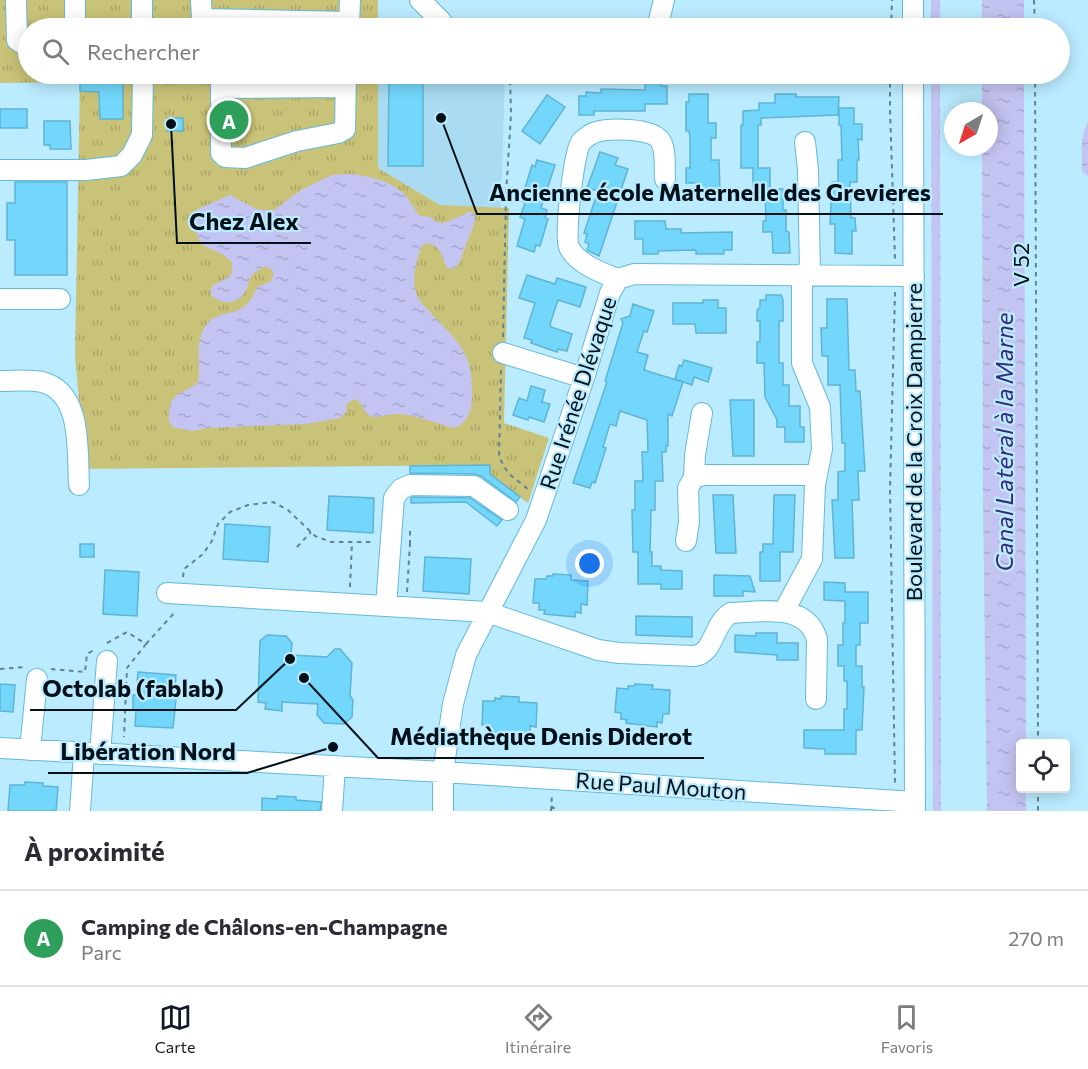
<!DOCTYPE html>
<html lang="fr">
<head>
<meta charset="utf-8">
<style>
  :root { --surface:#fff; --page:#f2f2f3; --text:#2b2b33; --muted:#7c7c81; --line:#e1e1e2; --accent:#111827 }
  body { margin:0; font-family:Commissioner,sans-serif; background:var(--page); color:var(--text) }
  .controls { position:absolute; right:18px; bottom:18px; display:grid; overflow:hidden; border-radius:6px; box-shadow:0 3px 15px #0003 }
  .controls button { width:54px; height:54px; display:grid; place-items:center; padding:0; border:0; border-bottom:2px solid var(--line); background:var(--surface); color:var(--text); font:30px sans-serif }
  .compass { position:absolute; left:944px; top:102px; width:54px; height:54px; border-radius:50%; background:var(--surface); box-shadow:0 3px 15px #0003; rotate:219deg }
  .you { position:absolute; left:590px; top:564px; width:21px; height:21px; margin:-15px; border:4px solid #fff; border-radius:50%; background:#1a73e8; box-shadow:0 0 0 9px #1a73e833 }
  .badge { display:grid; place-items:center; width:39px; height:39px; border-radius:50%; background:var(--accent); color:#fff; font-size:20px; font-weight:700 }
  .pin { position:absolute; translate:-50% -50%; border:3px solid #fff; box-shadow:0 2px 6px #0006 }
  .list { margin:0; padding:0; list-style:none }
  h2 { display:flex; justify-content:space-between; align-items:center; height:78px; margin:0; padding:0 24px; font-size:26px }
  h2 small { font-size:20px; font-weight:400; color:var(--muted) }
  .list li { display:grid; grid-template-columns:39px 1fr auto; gap:18px; align-items:center; box-sizing:border-box; height:96px; padding:0 24px; border-top:2px solid var(--line) }
  .list b { display:block; font-size:22px; white-space:nowrap }
  .list p { margin:0; font-size:20px; white-space:nowrap; color:var(--muted) }
  .list em { font-size:20px; font-style:normal; color:var(--muted) }
  .icon { flex:none; width:33px; height:33px; fill:none; stroke:currentColor; stroke-width:2; stroke-linecap:round; stroke-linejoin:round }
  .map { position:relative; flex:none; width:1088px; height:811px; overflow:hidden }
  .search { position:absolute; background:var(--surface); box-shadow:0 3px 15px #0003; left:18px; right:18px; top:18px; height:66px; display:flex; align-items:center; gap:15px; box-sizing:border-box; padding:0 21px; border-radius:33px; color:var(--muted); font-size:22px }
  .sheet { height:174px; background:var(--surface) }
  nav { display:flex; justify-content:space-around; align-items:center; box-sizing:border-box; height:84px; border-top:2px solid var(--line); background:var(--surface); font-size:16px; color:var(--muted) }
  nav a { display:grid; justify-items:center; gap:3px }
  nav .on { color:var(--accent) }
  .map>svg:first-child { display:block }
  .built { fill:#a9dcf2 }
  .park { fill:url(#park-tufts) }
  .water { fill:url(#water-ripples) }
  .building { fill:#73d7fc; stroke:#5fb4d4; stroke-width:1.5 }
  .lines { fill:none; stroke-linecap:round; stroke-linejoin:round }
  .minor-casing { stroke:#64b9d9; stroke-width:22 }
  .path { stroke:#628392; stroke-width:2; stroke-dasharray:4.5 4.5; stroke-linecap:butt }
  .minor { stroke:#fff; stroke-width:20 }
  .labels { text-anchor:middle; stroke-width:4.5; stroke-linejoin:round; paint-order:stroke }
  .street-label { font-size:22px; fill:#001019; stroke:#bbebff }
  .water-label { font-size:24px; font-style:italic; fill:#36277c; stroke:#bbebff }
  .leader { fill:none; stroke:#001019; stroke-width:2 }
  .callout-dot { fill:#001019; stroke:#bbebff; stroke-width:2 }
  .callout-label { font-size:24px; text-anchor:middle; font-weight:bold; fill:#001019; stroke:#bbebff; stroke-width:4.5; stroke-linejoin:round; paint-order:stroke }
</style>
</head>
<body>
<div class="map">
<svg width="1088" height="811" viewBox="0 0 1088 811">
  <defs>
    <pattern id="park-tufts" width="24" height="20" patternUnits="userSpaceOnUse" patternTransform="scale(1.5)"><rect width="24" height="20" fill="#c9c379"/><path d="M3 7l-1-3M5 7V3M7 7l1-3M15 17l-1-3M17 17v-4M19 17l1-3" fill="none" stroke="#aba668"/></pattern>
    <pattern id="water-ripples" width="26" height="14" patternUnits="userSpaceOnUse" patternTransform="scale(1.5)"><rect width="26" height="14" fill="#c4c4f2"/><path d="M2 4q2-2 4 0t4 0M15 11q2-2 4 0t4 0" fill="none" stroke="#a7a7cf"/></pattern>
  </defs>
  <rect width="100%" height="100%" fill="#bbebff"/>
  <path class="built" d="M378,74H495L505,77L501,208L440,205L378,168Z"/>
  <path class="park" d="M0,0H378V28H28V74H378V168L440,205L509,208L504,423L549,438L528,503L490,475V465L85,469L75,355L80,82L0,83Z"/>
  <path class="water" d="M931,0H940V28H931Z
    M982,0H1024V28H982Z
    M931,74H940L941,811H933Z
    M982,74H1024L1026,743L1020,744V788L1026,789V811H987L983,500L982,147H989V111H982Z
    M1088,121V176L1082,172C1082,153 1080,138 1088,121Z
    M348,174C367,175 392,181 406,196C411,202 414,210 420,216L430,217L437,222L444,223L470,212L475,214C476,225 470,232 467,242C463,252 462,259 455,269L447,268C441,255 442,246 426,243L421,247C417,261 411,278 416,292C418,300 424,306 429,311C453,338 473,350 472,390C472,396 472,402 471,408C468,417 463,426 453,428C435,423 417,415 398,414C390,413 377,419 370,416C362,411 363,402 355,399L347,403L346,412L340,418L306,424L208,428L191,431L173,427C169,422 168,419 169,413C171,390 185,395 198,382C201,366 195,347 203,331C216,302 243,326 257,287L270,282L274,275L272,270L266,266C260,269 253,272 250,278C248,283 248,287 245,292C237,305 222,305 211,295V288C222,277 234,283 232,263C216,243 198,256 195,224C194,218 193,216 196,210L230,195L256,209L273,211L301,190L332,175Z"/>
  <path class="building" d="M80,74H123V119H100L99,92L80,91Z
    M389,74H423V166H388Z
    M645,82L661,83V86H667V104H645V111H594V115H579V96H586V92L601,93V89L645,90Z
    M689,94H708V123H716V138H711V160H719L720,191H701V183H686V168H690V138L689,131H686V102H689Z
    M775,94H796V97H839L838,115L761,118V125H758V168H770V189H753V168H741V125H743V111L759,110V103H775Z
    M547,95L565,107L540,144L522,131Z
    M839,108H854V124H862V140L858,139L859,160H857V182H850L851,218H855L856,231H852V254L835,253V224H830L832,182H838V160H842L841,125H839Z
    M0,109H27V128H0Z
    M167,118H183V131H167Z
    M44,121H70L71,149H50V145H44Z
    M600,152L618,158L615,165L628,169L599,256L587,250L589,244L585,242L587,234L584,233L598,191L587,188Z
    M537,160L555,165L541,208L547,210L545,217L548,219L540,246L536,245L534,252L517,246L525,219L520,217L525,203L521,201L532,165L535,167Z
    M15,182H67V275H15V240H7V203H15Z
    M765,189H783V210H786V231L789,232L790,253H773L772,232H763V221H766Z
    M635,221H665L666,229H681V233L732,232V250H724V254H696V250L658,251V254H643V239H635Z
    M527,275L555,284L557,278L586,287L580,307L558,300L550,324L551,327L572,334L567,351L558,349L557,352L531,343L532,340L524,338L535,303L519,298Z
    M766,295H781L783,300V321H779V363H783V385H789V406H800V427H804V442H785V427H777V420L765,397L764,363H757V342H760V321H757V310L760,307V300H766Z
    M827,299H847L849,370H855L856,391H860L865,471H858L859,500H852L854,558H835L832,500H838V472L845,471V443H842L840,385H828V356H822L821,328H827Z
    M703,300H718V308H726V333H696L695,324H673V303H703Z
    M633,304L654,311L647,332L644,331L637,352L648,355L644,370L683,382L672,416L668,414V446H666V452H662L663,481H655V510H651L650,552H652V566H661V570L682,571V589H661V584H638V552H633L632,510H635V481H643L642,452H648L647,420L620,411L616,426L610,424L603,447L606,448L595,483L592,482L590,488L573,483L607,382L605,381L623,323L621,319L630,316Z
    M684,360L712,368L708,382L694,377L692,385L675,379L679,365L682,366Z
    M531,386L545,390L542,402L550,404L544,422L529,417L528,420L513,415L519,398L527,401Z
    M730,400H754V456H733Z
    M490,465V474L520,497L516,502L481,476L475,474L410,473V466Z
    M713,495H733L736,553H716Z
    M774,495H795L793,552H780V581H760V552H763V544H773Z
    M329,496L374,498L373,533L327,530Z
    M412,497L470,498L502,520L497,526L466,502L411,503V498Z
    M225,524L270,527L268,562L223,559Z
    M80,544H94V557H80Z
    M425,557L471,559L469,594L423,591Z
    M105,570L139,572L137,616L103,614Z
    M553,574L571,575V580L588,581L587,605L581,604V613L575,612V617L544,614L545,610H539V603H533L535,579H546L547,576H553Z
    M714,575L750,576L755,592L743,591V596H714Z
    M824,582L845,583V592H868V623H860V645H856V666H862V687H864L862,730H856V754H825V749L804,748V730H844V709H847V681H844V666H838V645H843V623H845V601L824,600Z
    M636,616L692,617V637L636,635Z
    M756,633H777V643H798V660H777V655L735,652V635L756,636Z
    M267,635L286,636L292,643L291,655L327,657L335,649H340L352,663L350,696L353,700L352,717L344,724L324,723L317,715L318,704L282,702V711L265,709L266,703L258,702L260,641Z
    M138,672L176,675L175,690H177L173,728L135,726L136,710H133V695H136Z
    M0,684L15,685L13,712L0,711Z
    M635,684L653,685L652,689L670,690L669,714H663L662,723L657,722V727L626,723L627,720L621,719V713L615,712L617,688L628,689V686H634Z
    M501,696L519,697V702L537,703L536,727L530,726V735H524L523,739L494,735V732H488V725H482L483,701H495V698L501,699Z
    M25,782L43,783V786L58,787L56,811H8L10,785H24Z
    M277,796L296,797V800L321,802L320,811H262V798L277,799Z"/>
  <g class="lines">
    <defs>
      <path id="minor" d="M16,0L17,40L28,47
        M75,0V28
        M142,0V28
        M201,0L202,19L349,22
        M420,0L441,21L443,28
        M913,0V28
        M349,28L350,0
        M657,28L664,0
        M221,74V153L225,157L245,158L297,141L338,133L345,129L346,74
        M913,74L915,811
        M221,88L346,87
        M805,142L808,170L810,274
        M0,170H86L121,166L132,155L142,135L143,74
        M618,279C602,273 577,264 569,247C564,236 574,151 581,142C585,138 590,134 596,132C609,128 650,128 659,139C667,148 664,167 665,179
        M0,299H60
        M503,353L584,378
        M0,381C13,381 29,379 42,382C83,392 77,452 79,485
        M694,478L703,475H817
        M686,541L689,522L688,488L694,478L695,455L702,413
        M167,593L487,612L598,650L619,653L694,656C715,654 713,622 731,613C761,612 806,602 817,639L816,699
        M386,606L394,498L401,489L410,485L474,486L508,510
        M784,611L812,559L815,485L822,449L820,407L802,363V274
        M0,748L443,772L915,802
        M30,750L37,679
        M100,754L107,661
        M80,811L84,753
        M332,811L335,766
        M443,811V772L453,704L466,655L536,520L584,378L610,293L618,279L634,274L914,276"/>
    </defs>
    <use href="#minor" class="minor-casing"/>
    <path class="path" d="M1034,0L1035,28
      M891,28L892,0
      M890,74V109L895,259
      M1035,74L1038,744
      M895,292L890,490L895,784
      M503,337L506,194L511,115L510,74
      M501,370L499,457L508,473L529,490
      M410,531V543
      M297,547L311,532
      M183,577L184,569L203,554L212,541L218,524L230,512L248,505L273,502L288,510L315,536L331,542H375
      M350,587L352,542
      M407,592L410,543H408
      M107,643L127,632L146,644L127,668L124,737
      M146,644L176,611
      M0,669L24,667
      M51,669L85,672L87,654L94,650
      M1038,788V811
      M551,806L558,811
      M551,811L552,794"/>
    <use href="#minor" class="minor"/>
  </g>
  <g class="labels">
    <g class="street-label">
      <text transform="translate(1021 265) rotate(-90)" y="8">V 52</text>
      <text transform="translate(578 393) rotate(-72)" y="8">Rue Irénée Dlévaque</text>
      <text transform="translate(914 442) rotate(-90)" y="8">Boulevard de la Croix Dampierre</text>
      <text transform="translate(661 786) rotate(4)" y="8">Rue Paul Mouton</text>
    </g>
    <g class="water-label">
      <text transform="translate(1005 442) rotate(-90)" y="8">Canal Latéral à la Marne</text>
    </g>
  </g>
  <path class="leader" d="M441 118L477 214H943M171 124L177 243H311M290 659L236 710H30M304 678L378 758H704M333 747L247 773H48"/>
  <g class="callout-dot">
    <circle cx="441" cy="118" r="6"/>
    <circle cx="171" cy="124" r="6"/>
    <circle cx="290" cy="659" r="6"/>
    <circle cx="304" cy="678" r="6"/>
    <circle cx="333" cy="747" r="6"/>
  </g>
  <g class="callout-label">
    <text x="710" y="201">Ancienne école Maternelle des Grevieres</text>
    <text x="244" y="230">Chez Alex</text>
    <text x="133" y="697">Octolab (fablab)</text>
    <text x="541" y="745">Médiathèque Denis Diderot</text>
    <text x="148" y="760">Libération Nord</text>
  </g>
</svg>
<div class="controls">
<button><svg class="icon" aria-label="locate" viewBox="0 0 24 24"><circle cx="12" cy="12" r="6"/><path d="M12 2v4M12 18v4M2 12h4M18 12h4"/></svg></button>
</div>
<svg class="compass" viewBox="-18 -18 36 36"><path d="M0-13l5 13h-10z" fill="#e53935"/><path d="M0 13l5-13h-10z" fill="#7c7c81"/></svg>
<div class="you"></div>
<div class="pin badge" style="left:229px;top:120px;background:#2e9e5b">A</div>
<div class="search"><svg class="icon" aria-label="search" viewBox="0 0 24 24"><circle cx="10" cy="10" r="6"/><path d="M15 15l6 6"/></svg>Rechercher</div>
</div>
<section class="sheet">
<h2>À proximité<small></small></h2>
<ul class="list">
<li><span class="badge" style="background:#2e9e5b">A</span><div><b>Camping de Châlons-en-Champagne</b><p>Parc</p></div><em>270 m</em></li>
</ul>
</section>
<nav>
<a class="on"><svg class="icon" aria-label="map" viewBox="0 0 24 24"><path d="M3 6l6-2 6 2 6-2v14l-6 2-6-2-6 2zM9 4v14M15 6v14"/></svg>Carte</a>
<a><svg class="icon" aria-label="directions" viewBox="0 0 24 24"><path d="M12 3l9 9-9 9-9-9zM9 14v-3h6M13 9l2 2-2 2"/></svg>Itinéraire</a>
<a><svg class="icon" aria-label="saved" viewBox="0 0 24 24"><path d="M7 4h10v16l-5-4-5 4z"/></svg>Favoris</a>
</nav>
</body>
</html>
